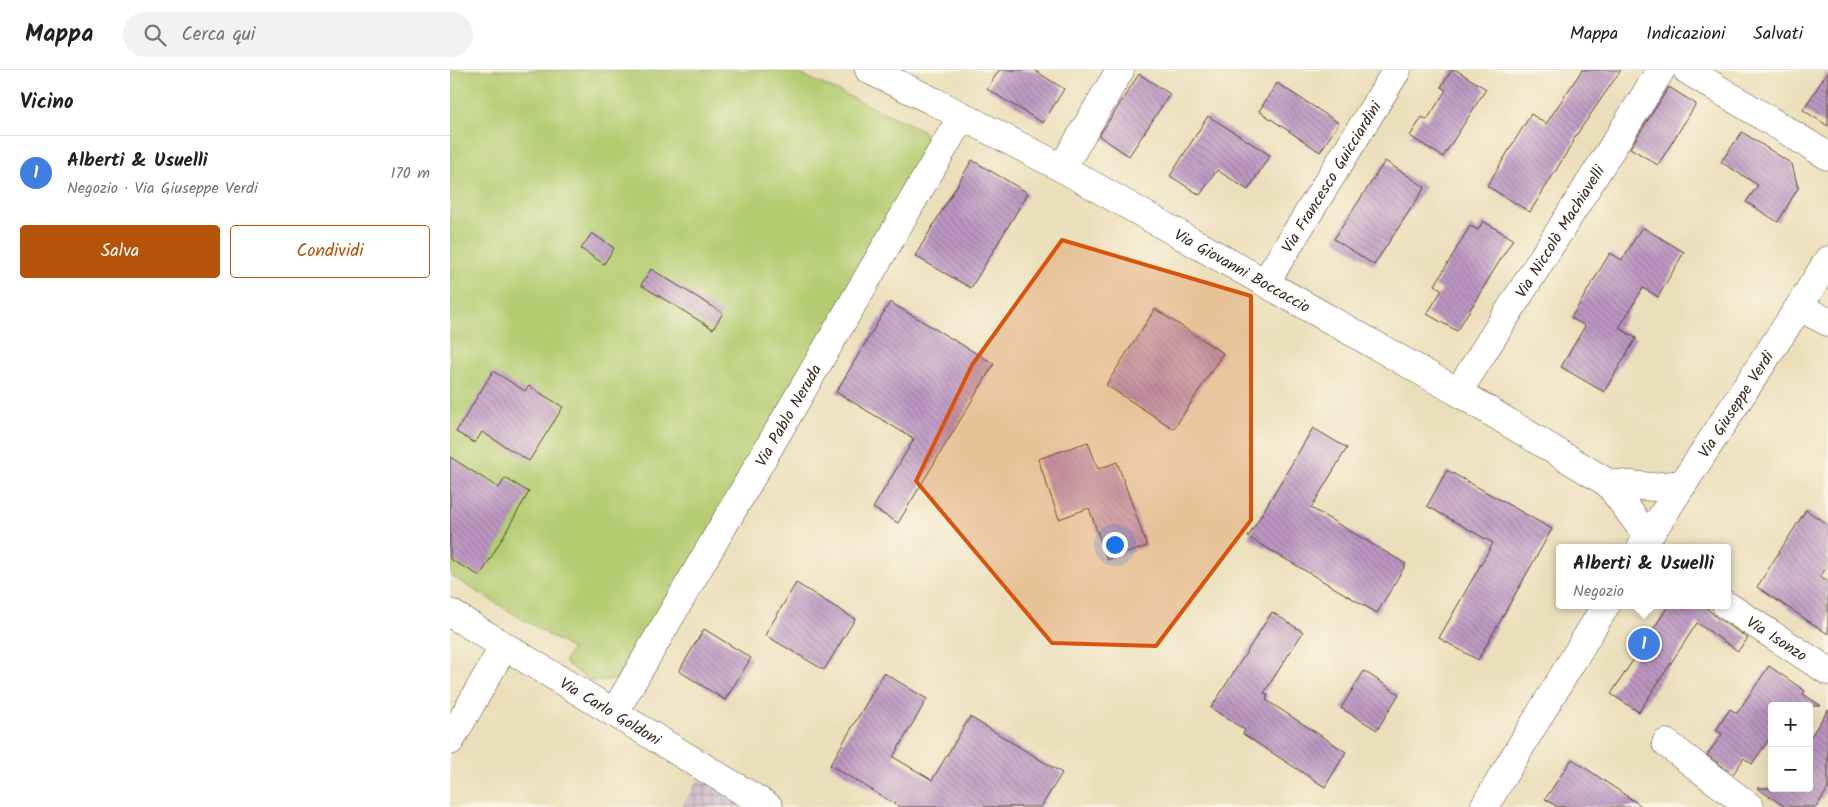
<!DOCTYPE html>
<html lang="it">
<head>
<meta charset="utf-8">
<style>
  :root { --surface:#fff; --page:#f2f2f2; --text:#202124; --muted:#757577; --line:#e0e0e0; --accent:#b45309 }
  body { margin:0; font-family:Kalam,sans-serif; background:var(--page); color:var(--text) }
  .controls { position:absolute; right:15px; bottom:15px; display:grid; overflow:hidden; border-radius:5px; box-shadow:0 5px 20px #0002 }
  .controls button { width:45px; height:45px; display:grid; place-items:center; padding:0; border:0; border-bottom:1px solid var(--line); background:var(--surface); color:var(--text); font:25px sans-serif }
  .you { position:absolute; left:664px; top:474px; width:18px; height:18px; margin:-12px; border:4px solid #fff; border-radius:50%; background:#1a73e8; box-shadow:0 0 0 8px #1a73e833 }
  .badge { display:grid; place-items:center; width:32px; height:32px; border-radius:50%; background:var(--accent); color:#fff; font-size:16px; font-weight:700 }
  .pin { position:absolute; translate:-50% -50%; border:2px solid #fff; box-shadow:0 1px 5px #0006 }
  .popup { position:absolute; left:1106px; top:474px; width:175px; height:65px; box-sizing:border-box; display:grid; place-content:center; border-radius:5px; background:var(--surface); filter:drop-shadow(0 1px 4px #0005); font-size:16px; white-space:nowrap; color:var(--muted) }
  .popup b { font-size:19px; color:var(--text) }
  .popup::after { content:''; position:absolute; left:50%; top:100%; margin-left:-10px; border:10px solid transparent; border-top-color:var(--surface) }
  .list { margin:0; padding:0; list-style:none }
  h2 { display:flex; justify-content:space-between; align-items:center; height:65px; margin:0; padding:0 20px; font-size:21px }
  h2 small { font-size:16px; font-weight:400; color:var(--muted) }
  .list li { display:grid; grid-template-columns:32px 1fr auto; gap:15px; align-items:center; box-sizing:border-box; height:75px; padding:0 20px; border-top:1px solid var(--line) }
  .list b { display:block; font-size:19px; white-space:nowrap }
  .list p { margin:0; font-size:16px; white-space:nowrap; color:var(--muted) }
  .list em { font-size:16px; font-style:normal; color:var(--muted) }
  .actions { display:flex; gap:10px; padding:15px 20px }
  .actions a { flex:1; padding:11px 0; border:1px solid var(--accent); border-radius:5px; text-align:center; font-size:18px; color:var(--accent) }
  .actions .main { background:var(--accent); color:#fff }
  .icon { flex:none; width:28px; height:28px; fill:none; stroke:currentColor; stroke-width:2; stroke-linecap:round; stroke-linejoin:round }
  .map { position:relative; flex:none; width:1378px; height:737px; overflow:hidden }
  header { display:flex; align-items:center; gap:30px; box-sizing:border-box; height:70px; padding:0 25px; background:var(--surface); border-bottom:1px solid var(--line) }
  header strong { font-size:24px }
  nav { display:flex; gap:28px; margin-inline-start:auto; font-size:18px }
  .search { width:350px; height:45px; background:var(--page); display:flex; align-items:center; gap:12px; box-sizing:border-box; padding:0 18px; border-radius:28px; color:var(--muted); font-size:19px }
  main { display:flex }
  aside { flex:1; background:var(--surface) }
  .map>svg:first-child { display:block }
  .industrial { fill:url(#industrial-grid) }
  .green { fill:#b4cc71; stroke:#787b48 }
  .building { fill:url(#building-back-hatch) }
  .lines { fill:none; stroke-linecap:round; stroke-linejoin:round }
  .minor-casing { stroke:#554535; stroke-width:29 }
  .minor { stroke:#fff; stroke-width:28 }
  .marked { fill:#d7540e; fill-opacity:0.2; stroke:#d7540e; stroke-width:4; stroke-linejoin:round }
  .labels { text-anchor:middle; stroke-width:4; stroke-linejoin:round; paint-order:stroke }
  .street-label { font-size:16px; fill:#3b2a1e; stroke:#fcf5e5 }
</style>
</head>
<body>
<header>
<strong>Mappa</strong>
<div class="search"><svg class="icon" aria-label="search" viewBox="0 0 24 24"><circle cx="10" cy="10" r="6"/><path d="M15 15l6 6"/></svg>Cerca qui</div>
<nav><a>Mappa</a><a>Indicazioni</a><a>Salvati</a></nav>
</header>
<main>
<aside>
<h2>Vicino<small></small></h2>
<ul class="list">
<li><span class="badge" style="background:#3f7fe0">1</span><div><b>Alberti &amp; Usuelli</b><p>Negozio · Via Giuseppe Verdi</p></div><em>170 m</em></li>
</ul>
<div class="actions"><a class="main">Salva</a><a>Condividi</a></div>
</aside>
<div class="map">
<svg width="1378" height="737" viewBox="0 0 1378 737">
  <defs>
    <pattern id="industrial-grid" width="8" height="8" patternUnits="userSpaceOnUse" patternTransform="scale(1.25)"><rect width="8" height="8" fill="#d0bdcc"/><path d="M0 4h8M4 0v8" fill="none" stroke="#aa9aa5"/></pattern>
    <pattern id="building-back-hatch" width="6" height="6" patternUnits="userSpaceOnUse" patternTransform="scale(1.25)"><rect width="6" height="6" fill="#bc96c2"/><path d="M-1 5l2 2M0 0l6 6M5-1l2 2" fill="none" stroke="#9a7b9d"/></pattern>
  </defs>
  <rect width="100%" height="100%" fill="#fcf5e5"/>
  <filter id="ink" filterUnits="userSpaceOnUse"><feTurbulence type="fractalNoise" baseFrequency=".02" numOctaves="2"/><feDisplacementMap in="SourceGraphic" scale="10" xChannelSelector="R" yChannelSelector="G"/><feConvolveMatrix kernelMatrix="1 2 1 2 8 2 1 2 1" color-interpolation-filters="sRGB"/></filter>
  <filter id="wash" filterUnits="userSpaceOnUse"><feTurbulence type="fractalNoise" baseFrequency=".0096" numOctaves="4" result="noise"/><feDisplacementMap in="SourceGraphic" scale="20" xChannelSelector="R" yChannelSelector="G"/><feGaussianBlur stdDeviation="1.12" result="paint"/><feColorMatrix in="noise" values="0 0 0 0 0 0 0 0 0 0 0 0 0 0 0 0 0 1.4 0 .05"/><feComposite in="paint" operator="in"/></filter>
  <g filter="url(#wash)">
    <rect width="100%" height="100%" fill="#ebdeba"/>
    <path class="industrial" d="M248,709L295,737H232Z"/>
    <path class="green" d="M0,0H341L473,60L481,82L172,609L141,611L114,592L122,579L0,505Z"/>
    <g id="blocks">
      <path class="building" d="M549,0H584L614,19L593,53L537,19Z
        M1002,0H1006L1036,19L993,87L960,66L972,47L977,50L996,20L991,17Z
        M1132,0H1171L1123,70L1124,71L1080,142L1037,116L1081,44L1096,54Z
        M1378,1V56L1353,40Z
        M689,4L720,24L679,86L649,66Z
        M827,13L889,53L870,82L809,41Z
        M1219,17L1246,34L1208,95L1180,78Z
        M758,46L820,85L798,120L767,100L750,125L720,106Z
        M1292,62L1342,94L1348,118L1328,152L1296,132L1308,115L1271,92Z
        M522,90L578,123L521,218L465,186Z
        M935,91L975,117L924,195L884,169Z
        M1033,151L1063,169L1007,261L977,244L992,220L985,215L1020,156L1028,160Z
        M1192,157L1234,182L1208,227L1193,218L1169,258L1186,268L1154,322L1111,297L1135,256L1121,248L1160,183L1172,190Z
        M142,163L164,178L154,194L131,179Z
        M201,199L273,243L263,259L191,215Z
        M440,232L544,294L448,453L423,438L464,369L386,322Z
        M705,239L773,283L724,359L656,315Z
        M43,301L75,321L79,316L113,337L79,391L32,362L25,373L6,362Z
        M863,358L897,378L861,438L956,494L927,543L798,467Z
        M638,372L648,399L667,392L697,476L657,490L639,438L609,449L588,389Z
        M0,387L49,418L55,408L79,422L30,506L0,489Z
        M997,400L1102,459L1028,590L989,568L1043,473L977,436Z
        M1356,440L1378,455V495L1370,507L1378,512V564L1307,517Z
        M346,513L405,549L374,600L315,565Z
        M1219,535H1259L1257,538L1267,548L1298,568L1288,581L1247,553L1189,642L1161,624Z
        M822,542L853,562L814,623L818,625L816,630L896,682L875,717L793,664L795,660L761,638Z
        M254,559L301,588L275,630L229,601Z
        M1319,596L1355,621L1353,624L1371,636H1322V665L1302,694L1294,688L1283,704L1257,685L1272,664L1266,660L1280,639L1287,643Z
        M914,601L949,624L927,660L891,638Z
        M434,603L477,629L443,687L482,710L520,647L612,703L591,737H450L380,695Z
        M1378,640V719L1366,737H1335L1307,718H1359V669Z
        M1122,689L1193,737H1108L1095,729Z"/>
    </g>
  </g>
  <g filter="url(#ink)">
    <use href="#blocks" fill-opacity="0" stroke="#554535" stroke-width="1"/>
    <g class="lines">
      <defs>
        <g id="minor">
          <path id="s1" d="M419,0L483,31L612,98L1008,322L1158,413L1198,467"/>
          <path d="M1237,0L1378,86"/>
          <path d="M612,98L670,0"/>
          <path id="s2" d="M815,213L947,0"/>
          <path d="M1349,237L1378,252"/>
          <path id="s3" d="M1008,322L1211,0"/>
          <path d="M1158,413L1203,417L1233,414"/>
          <path id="s4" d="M1191,478L1349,237L1378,190"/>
          <path id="s5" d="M1276,535L1378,601"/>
          <path id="s6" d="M0,543L319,737"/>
          <path id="s7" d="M164,643L512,46"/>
          <path d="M0,671L54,576"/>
          <path d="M1216,673L1300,737"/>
          <path d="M1034,737L1156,535"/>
        </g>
      </defs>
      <use href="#minor" class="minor-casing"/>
      <use href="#minor" class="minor"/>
    </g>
  </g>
  <path class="marked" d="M612,170L801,226V450L706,576L602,573L466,411L522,295Z"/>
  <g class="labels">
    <g class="street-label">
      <text dy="6" stroke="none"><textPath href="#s2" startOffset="125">Via Francesco Guicciardini</textPath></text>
      <text dy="6" stroke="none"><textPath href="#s3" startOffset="190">Via Niccolò Machiavelli</textPath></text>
      <text dy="6" stroke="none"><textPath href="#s1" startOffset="424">Via Giovanni Boccaccio</textPath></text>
      <text dy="6" stroke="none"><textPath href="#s4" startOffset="172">Via Giuseppe Verdi</textPath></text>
      <text dy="6" stroke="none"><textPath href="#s7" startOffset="345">Via Pablo Neruda</textPath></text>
      <text dy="6" stroke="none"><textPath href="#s5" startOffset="61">Via Isonzo</textPath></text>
      <text dy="6" stroke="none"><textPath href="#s6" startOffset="188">Via Carlo Goldoni</textPath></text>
    </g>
  </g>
</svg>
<div class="controls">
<button>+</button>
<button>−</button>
</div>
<div class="you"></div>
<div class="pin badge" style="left:1194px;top:574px;background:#3f7fe0">1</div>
<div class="popup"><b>Alberti &amp; Usuelli</b>Negozio</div>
</div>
</main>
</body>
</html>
